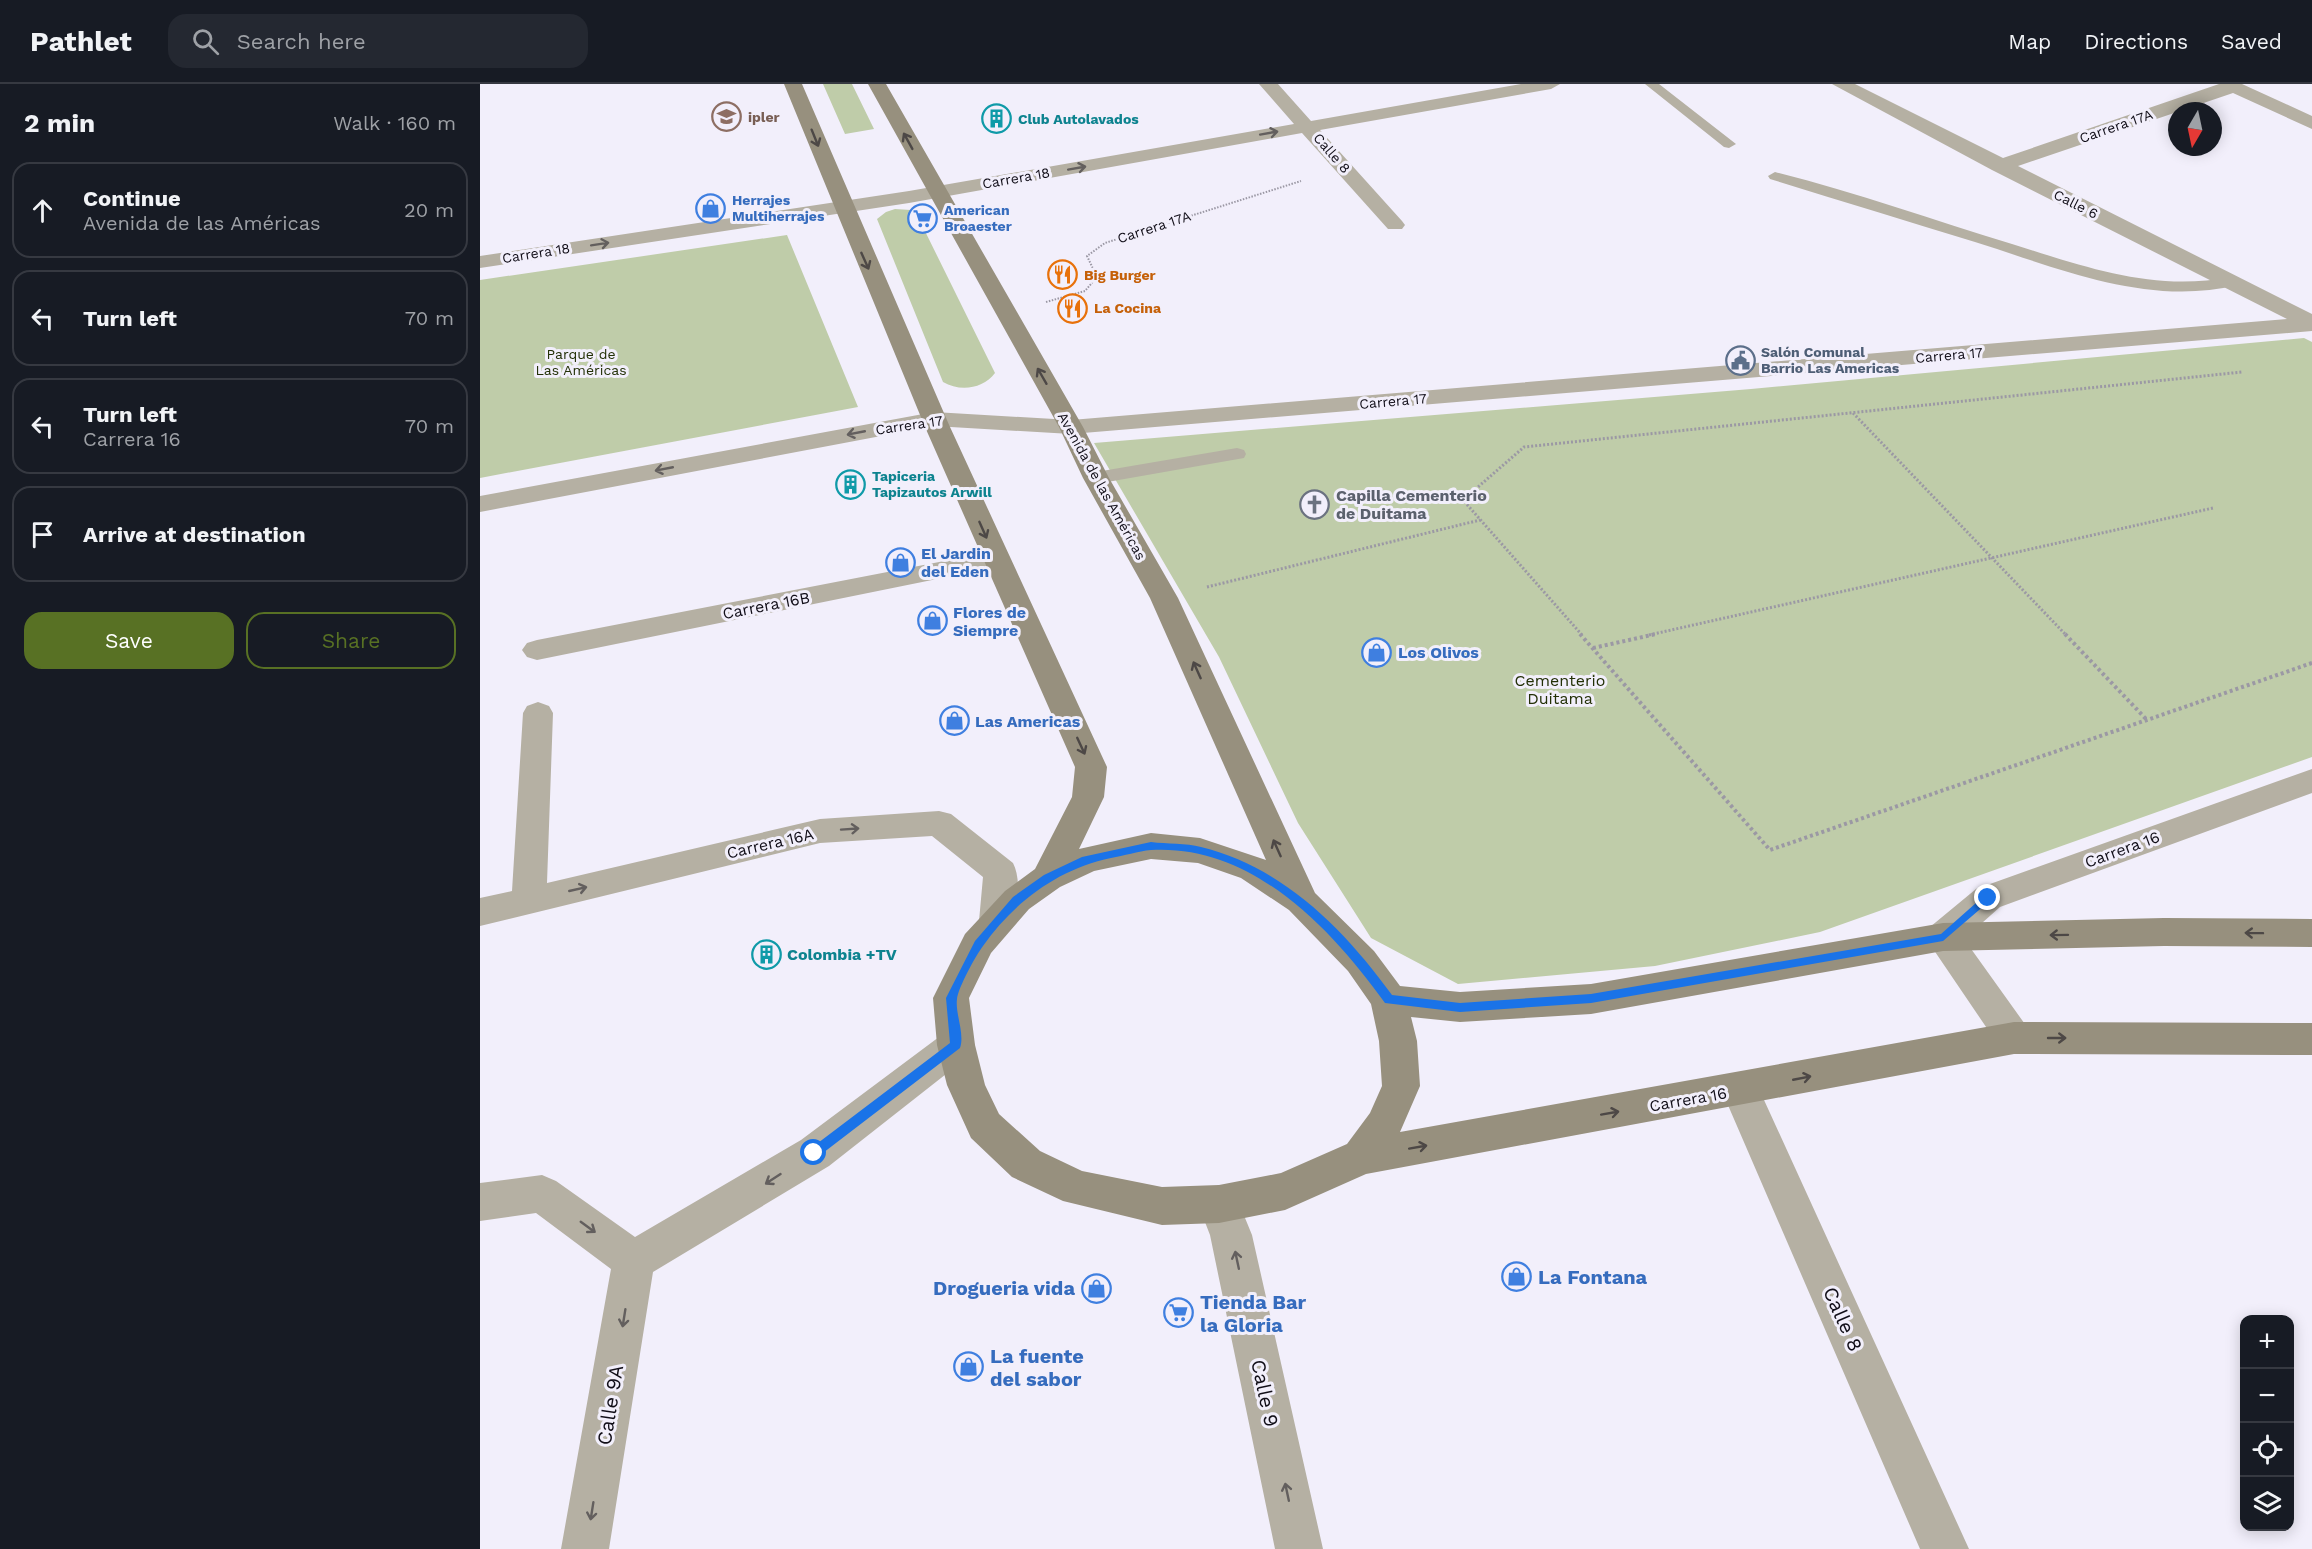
<!DOCTYPE html>
<html lang="en">
<head>
<meta charset="utf-8">
<style>
  :root { --surface:#171b24; --page:#242831; --text:#f1f3f6; --muted:#9ea1a6; --line:#363941; --accent:#587124 }
  body { margin:0; font-family:"Work Sans",sans-serif; background:var(--page); color:var(--text) }
  .controls { position:absolute; right:18px; bottom:18px; display:grid; overflow:hidden; border-radius:12px; box-shadow:0 3px 15px #0003 }
  .controls button { width:54px; height:54px; display:grid; place-items:center; padding:0; border:0; border-bottom:2px solid var(--line); background:var(--surface); color:var(--text); font:30px sans-serif }
  .compass { position:absolute; left:1688px; top:18px; width:54px; height:54px; border-radius:50%; background:var(--surface); box-shadow:0 3px 15px #0003; rotate:189deg }
  .stop { position:absolute; width:18px; height:18px; margin:-14px; border:4px solid #1a73e8; border-radius:50%; background:#fff }
  .stop.end { background:#1a73e8; border-color:#fff; box-shadow:0 2px 6px #0008 }
  .list { margin:0; padding:0; list-style:none }
  h2 { display:flex; justify-content:space-between; align-items:center; height:78px; margin:0; padding:0 24px; font-size:26px }
  h2 small { font-size:20px; font-weight:400; color:var(--muted) }
  .list li { display:grid; grid-template-columns:39px 1fr auto; gap:18px; align-items:center; box-sizing:border-box; height:96px; margin:0 12px 12px; padding:0 12px; border:2px solid var(--line); border-radius:18px }
  .list b { display:block; font-size:22px; white-space:nowrap }
  .list p { margin:0; font-size:20px; white-space:nowrap; color:var(--muted) }
  .list em { font-size:20px; font-style:normal; color:var(--muted) }
  .actions { display:flex; gap:12px; padding:18px 24px }
  .actions a { flex:1; padding:14px 0; border:2px solid var(--accent); border-radius:18px; text-align:center; font-size:21px; color:var(--accent) }
  .actions .main { background:var(--accent); color:#fff }
  .icon { flex:none; width:33px; height:33px; fill:none; stroke:currentColor; stroke-width:2; stroke-linecap:round; stroke-linejoin:round }
  .map { position:relative; flex:none; width:1832px; height:1465px; overflow:hidden }
  header { display:flex; align-items:center; gap:36px; box-sizing:border-box; height:84px; padding:0 30px; background:var(--surface); border-bottom:2px solid var(--line) }
  header strong { font-size:28px }
  nav { display:flex; gap:33px; margin-inline-start:auto; font-size:21px }
  .search { width:420px; height:54px; background:var(--page); display:flex; align-items:center; gap:15px; box-sizing:border-box; padding:0 21px; border-radius:18px; color:var(--muted); font-size:22px }
  main { display:flex }
  aside { flex:1; background:var(--surface) }
  .map>svg:first-child { display:block }
  .green { fill:#bfcca9 }
  .lines { fill:none; stroke-linecap:round; stroke-linejoin:round }
  .path-far2 { stroke:#9b98a4; stroke-width:2; stroke-dasharray:1.5 1.5; stroke-linecap:butt }
  .path-far1 { stroke:#9b98a4; stroke-width:3; stroke-dasharray:2 2; stroke-linecap:butt }
  .path { stroke:#9b98a4; stroke-width:4; stroke-dasharray:3 3; stroke-linecap:butt }
  .service { fill:#b5b0a3; fill-rule:evenodd }
  .minor { fill:#b5b0a3; fill-rule:evenodd }
  .secondary { fill:#97907e; fill-rule:evenodd }
  .oneway { stroke:#635f5e }
  .oneway2 { stroke:#4d4846 }
  .route { fill:#1a73e8 }
  .labels { text-anchor:middle; stroke-width:6; stroke-linejoin:round; paint-order:stroke }
  .far-education-label { font-size:14px; font-weight:bold; fill:#785e54; stroke:#f2effb; text-anchor:start }
  .far-culture-label { font-size:14px; font-weight:bold; fill:#0d838f; stroke:#f2effb; text-anchor:start }
  .far-street-label { font-size:14px; fill:#110e18; stroke:#f2effb }
  .far-shop-label { font-size:14px; font-weight:bold; fill:#366cbe; stroke:#f2effb; text-anchor:start }
  .far-food-label { font-size:14px; font-weight:bold; fill:#c56008; stroke:#f2effb; text-anchor:start }
  .far-service-label { font-size:14px; font-weight:bold; fill:#4e5e75; stroke:#f2effb; text-anchor:start }
  .far-park-label { font-size:14px; fill:#233006; stroke:#f2effb }
  .worship-label { font-size:16px; font-weight:bold; fill:#5b616d; stroke:#f2effb; text-anchor:start }
  .shop-label { font-size:16px; font-weight:bold; fill:#366cbe; stroke:#f2effb; text-anchor:start }
  .street-label { font-size:16px; fill:#110e18; stroke:#f2effb }
  .park-label { font-size:16px; fill:#233006; stroke:#f2effb }
  .culture-label { font-size:16px; font-weight:bold; fill:#0d838f; stroke:#f2effb; text-anchor:start }
  .near-shop-label { font-size:20px; font-weight:bold; fill:#366cbe; stroke:#f2effb; text-anchor:start }
  .near-street-label { font-size:20px; fill:#110e18; stroke:#f2effb }
</style>
</head>
<body>
<header>
<strong>Pathlet</strong>
<div class="search"><svg class="icon" aria-label="search" viewBox="0 0 24 24"><circle cx="10" cy="10" r="6"/><path d="M15 15l6 6"/></svg>Search here</div>
<nav><a>Map</a><a>Directions</a><a>Saved</a></nav>
</header>
<main>
<aside>
<h2>2 min<small>Walk · 160 m</small></h2>
<ul class="list">
<li><svg class="icon" aria-label="ahead" viewBox="0 0 24 24"><path d="M12 20V5M6 11l6-6 6 6"/></svg><div><b>Continue</b><p>Avenida de las Américas</p></div><em>20 m</em></li>
<li><svg class="icon" aria-label="left" viewBox="0 0 24 24"><path d="M17 20v-9H6M10 6l-5 5 5 5"/></svg><div><b>Turn left</b></div><em>70 m</em></li>
<li><svg class="icon" aria-label="left" viewBox="0 0 24 24"><path d="M17 20v-9H6M10 6l-5 5 5 5"/></svg><div><b>Turn left</b><p>Carrera 16</p></div><em>70 m</em></li>
<li><svg class="icon" aria-label="arrive" viewBox="0 0 24 24"><path d="M6 21V4h12l-3 4 3 4H6"/></svg><div><b>Arrive at destination</b></div></li>
</ul>
<div class="actions"><a class="main">Save</a><a>Share</a></div>
</aside>
<div class="map">
<svg width="1832" height="1465" viewBox="0 0 1832 1465">
  <rect width="100%" height="100%" fill="#f2effb"/>
  <path class="green" d="M343,0H372L394,45L365,50Z
    M415,125L431,126L437,131L515,289C503,305 480,308 463,298L397,135L406,128Z
    M307,151L378,323L0,394V196Z
    M1824,254L1832,258V673L1340,848L1175,882L978,900L891,854L818,739L739,573L614,359L1271,305Z"/>
  <g class="lines">
    <path class="path-far2" d="M566,218L605,207L617,193L607,172L625,159L821,97"/>
    <path class="path-far1" d="M1373,329L1586,551
      M727,503L1000,436
      M1102,551L983,416L1044,363L1762,288
      M1169,551L1733,424"/>
    <path class="path" d="M1100,550L1290,766L1832,579
      M1585,550L1667,636
      M1113,564L1176,550"/>
    <path class="service" d="M1165,0H1179L1256,60L1249,64L1244,63Z
      M1295,88C1375,108 1453,136 1532,160C1606,183 1673,208 1751,193L1759,198L1757,201C1668,223 1578,184 1495,158C1427,137 1358,116 1290,95L1288,92Z
      M757,364L764,366L766,370L764,374L616,400L607,394L616,388Z"/>
    <path class="minor" d="M779,0H798L831,37L1041,0H1080L1071,5L840,46L922,137L925,141L922,145H908L822,49L429,119L0,184V172L429,107L814,40Z
      M1352,0H1375L1523,74L1739,0H1762L1832,32V45L1753,9L1538,82L1832,230V247L591,350L454,342L0,428V412L454,328L591,336L1807,235L1512,86Z
      M516,467L526,469L530,475L526,481L57,576L47,573L42,566L47,559L57,556Z
      M58,618L69,622L73,629L67,799L340,735L459,727L471,730L533,779C542,796 538,830 529,847L517,851L505,847L499,837L503,793L452,752L340,759L0,842V814L32,807L43,629L47,622Z
      M1832,685V709L1520,823L1484,855L1547,943L1553,954L1547,965L1534,970L1521,965L1445,853L1450,843L1496,805Z
      M476,945L489,950L495,961L489,972L349,1082L173,1188L129,1465H81L131,1185L56,1129L0,1137V1099L62,1091L76,1097L155,1153L321,1056L463,950Z
      M1260,988L1274,993L1279,1005L1489,1465H1440L1241,1005L1246,993Z
      M739,1101L754,1107L772,1151L843,1465H795L730,1151L718,1120L724,1107Z"/>
    <path class="secondary" d="M304,0H322L470,343L627,683L624,713L599,765L671,749L720,754L786,776L670,514L603,394L579,343L388,0H406L603,343L629,394L698,514L835,809L894,867L920,902L980,908L1111,900L1463,839L1684,834L1832,835V863L1684,862L1463,867L1111,930L980,938L931,933L937,957L940,1002L920,1048L1534,938L1832,939V971L1534,970L886,1090L805,1126L739,1139L682,1141L583,1117L532,1093L491,1054L467,1001L457,961L453,914L485,850L525,807L555,785L592,713L595,683L445,343ZM671,775L718,779L761,794L809,826L868,887L891,920L899,957L902,1002L890,1029L867,1060L801,1089L739,1101L682,1103L602,1087L560,1067L519,1030L505,1001L495,961L489,914L511,869L549,825L580,803L614,787Z"/>
  </g>
  <defs><path id="oneway-shaft" d="M-6 0H5M1.5-3L5.5 0L1.5 3" fill="none" stroke-width="1.6" stroke-linecap="round" stroke-linejoin="round" transform="scale(1.5)"/></defs>
  <g class="oneway">
    <use href="#oneway-shaft" transform="translate(789 49) rotate(-10)"/>
    <use href="#oneway-shaft" transform="translate(597 84) rotate(-10)"/>
    <use href="#oneway-shaft" transform="translate(120 160) rotate(-9)"/>
    <use href="#oneway-shaft" transform="translate(376 349) rotate(169)"/>
    <use href="#oneway-shaft" transform="translate(184 385) rotate(169)"/>
    <use href="#oneway-shaft" transform="translate(370 745) rotate(-4)"/>
    <use href="#oneway-shaft" transform="translate(98 805) rotate(-13)"/>
    <use href="#oneway-shaft" transform="translate(293 1095) rotate(147)"/>
    <use href="#oneway-shaft" transform="translate(108 1143) rotate(36)"/>
    <use href="#oneway-shaft" transform="translate(757 1176) rotate(-102)"/>
    <use href="#oneway-shaft" transform="translate(144 1234) rotate(99)"/>
    <use href="#oneway-shaft" transform="translate(807 1408) rotate(-102)"/>
    <use href="#oneway-shaft" transform="translate(112 1427) rotate(99)"/>
  </g>
  <g class="oneway2">
    <use href="#oneway-shaft" transform="translate(335 54) rotate(68)"/>
    <use href="#oneway-shaft" transform="translate(428 57) rotate(-119)"/>
    <use href="#oneway-shaft" transform="translate(385 177) rotate(66)"/>
    <use href="#oneway-shaft" transform="translate(562 292) rotate(-120)"/>
    <use href="#oneway-shaft" transform="translate(503 446) rotate(66)"/>
    <use href="#oneway-shaft" transform="translate(717 586) rotate(-114)"/>
    <use href="#oneway-shaft" transform="translate(601 662) rotate(65)"/>
    <use href="#oneway-shaft" transform="translate(797 764) rotate(-114)"/>
    <use href="#oneway-shaft" transform="translate(1774 849) rotate(-179)"/>
    <use href="#oneway-shaft" transform="translate(1579 851) rotate(179)"/>
    <use href="#oneway-shaft" transform="translate(1577 954)"/>
    <use href="#oneway-shaft" transform="translate(1322 994) rotate(-11)"/>
    <use href="#oneway-shaft" transform="translate(1130 1029) rotate(-10)"/>
    <use href="#oneway-shaft" transform="translate(938 1063) rotate(-10)"/>
  </g>
  <path class="route" d="M671,758C687,760 706,759 721,763C803,783 864,845 912,911L980,919L1111,910L1461,850L1505,811H1512L1513,814L1463,857L1111,919L980,928L905,919C851,844 772,760 671,766C658,767 644,772 631,774C578,785 534,818 503,862C496,871 478,904 477,915C475,930 485,949 480,964L339,1072H330V1065L470,959L466,914L495,857L533,813L564,791L602,773Z"/>
  <defs>
    <symbol id="university-ring" viewBox="-11 -11 22 22"><circle r="9.5" fill="#f2effb" stroke="#8d6e63" stroke-width="1.5"/><path d="M0-5L7-2L0 1L-7-2ZM-4 1L0 2.5L4 1V4Q0 6-4 4Z" fill="#8d6e63"/></symbol>
    <symbol id="building-ring" viewBox="-11 -11 22 22"><circle r="9.5" fill="#f2effb" stroke="#0f9aa8" stroke-width="1.5"/><path d="M-4-6H4V6H1V3H-1V6H-4ZM-2.5-4.3h1.7v1.8h-1.7ZM.8-4.3h1.7v1.8H.8ZM-2.5-1h1.7V.8h-1.7ZM.8-1h1.7V.8H.8Z" fill="#0f9aa8"/></symbol>
    <symbol id="shop-ring" viewBox="-11 -11 22 22"><circle r="9.5" fill="#f2effb" stroke="#3f7fe0" stroke-width="1.5"/><path d="M-5-2.5h2.3a2.7 3.5 0 0 1 5.4 0H5L5.5 6h-11ZM-1.5-2.5h3a1.5 2.3 0 0 0-3 0Z" fill="#3f7fe0"/></symbol>
    <symbol id="supermarket-ring" viewBox="-11 -11 22 22"><circle r="9.5" fill="#f2effb" stroke="#3f7fe0" stroke-width="1.5"/><path d="M-6-5.5h2.5l.6 2H6L4.5 2H-2.5L-4.4-4H-6ZM-1.5 3.2a1.3 1.3 0 1 0 .1 0ZM3 3.2a1.3 1.3 0 1 0 .1 0Z" fill="#3f7fe0"/></symbol>
    <symbol id="restaurant-ring" viewBox="-11 -11 22 22"><circle r="9.5" fill="#f2effb" stroke="#e8710a" stroke-width="1.5"/><path d="M-5-6h1v4h1v-4h1v4h1v-4h1v5L-1.5 .5V6h-2V.5L-5-1ZM5-6V6H3V1.5H1.5Q1.5-4 5-6Z" fill="#e8710a"/></symbol>
    <symbol id="civic-ring" viewBox="-11 -11 22 22"><circle r="9.5" fill="#f2effb" stroke="#5c6f8a" stroke-width="1.5"/><path d="M-.6-6.5H3V-4.5H.6V-3L4-1V1h2V6H-6V1h2V-1L-.6-3ZM-1.2 2.5V6h2.4V2.5Z" fill="#5c6f8a"/></symbol>
    <symbol id="church-ring" viewBox="-11 -11 22 22"><circle r="9.5" fill="#f2effb" stroke="#6b7280" stroke-width="1.5"/><path d="M-1.2-6h2.4v3.5h3.3v2.4h-3.3V6h-2.4V-.1h-3.3v-2.4h3.3Z" fill="#6b7280"/></symbol>
  </defs>
  <g fill-rule="evenodd">
    <use href="#university-ring" x="230" y="16" width="33" height="33"/>
    <use href="#building-ring" x="500" y="18" width="33" height="33"/>
    <use href="#shop-ring" x="214" y="108" width="33" height="33"/>
    <use href="#supermarket-ring" x="426" y="118" width="33" height="33"/>
    <use href="#restaurant-ring" x="566" y="174" width="33" height="33"/>
    <use href="#restaurant-ring" x="576" y="208" width="33" height="33"/>
    <use href="#civic-ring" x="1244" y="260" width="33" height="33"/>
    <use href="#building-ring" x="354" y="384" width="33" height="33"/>
    <use href="#church-ring" x="818" y="404" width="33" height="33"/>
    <use href="#shop-ring" x="404" y="462" width="33" height="33"/>
    <use href="#shop-ring" x="436" y="520" width="33" height="33"/>
    <use href="#shop-ring" x="880" y="552" width="33" height="33"/>
    <use href="#shop-ring" x="458" y="620" width="33" height="33"/>
    <use href="#building-ring" x="270" y="854" width="33" height="33"/>
    <use href="#shop-ring" x="1020" y="1176" width="33" height="33"/>
    <use href="#shop-ring" x="600" y="1188" width="33" height="33"/>
    <use href="#supermarket-ring" x="682" y="1212" width="33" height="33"/>
    <use href="#shop-ring" x="472" y="1266" width="33" height="33"/>
  </g>
  <g class="labels">
    <g class="far-education-label">
      <text x="268" y="38">ipler</text>
    </g>
    <g class="far-culture-label">
      <text x="538" y="40">Club Autolavados</text>
      <text x="392" y="397">Tapiceria<tspan x="392" dy="16">Tapizautos Arwill</tspan></text>
    </g>
    <g class="far-street-label">
      <text transform="translate(1636 42) rotate(-19)" y="5">Carrera 17A</text>
      <text transform="translate(852 69) rotate(49)" y="5">Calle 8</text>
      <text transform="translate(536 94) rotate(-10)" y="5">Carrera 18</text>
      <text transform="translate(1596 120) rotate(27)" y="5">Calle 6</text>
      <text transform="translate(674 143) rotate(-18)" y="5">Carrera 17A</text>
      <text transform="translate(56 169) rotate(-9)" y="5">Carrera 18</text>
      <text transform="translate(1469 271) rotate(-5)" y="5">Carrera 17</text>
      <text transform="translate(913 317) rotate(-5)" y="5">Carrera 17</text>
      <text transform="translate(429 341) rotate(-8)" y="5">Carrera 17</text>
      <text transform="translate(622 402) rotate(61)" y="5">Avenida de las Américas</text>
    </g>
    <g class="far-shop-label">
      <text x="252" y="121">Herrajes<tspan x="252" dy="16">Multiherrajes</tspan></text>
      <text x="464" y="131">American<tspan x="464" dy="16">Broaester</tspan></text>
    </g>
    <g class="far-food-label">
      <text x="604" y="196">Big Burger</text>
      <text x="614" y="229">La Cocina</text>
    </g>
    <g class="far-service-label">
      <text x="1281" y="273">Salón Comunal<tspan x="1281" dy="16">Barrio Las Americas</tspan></text>
    </g>
    <g class="far-park-label">
      <text x="101" y="275">Parque de<tspan x="101" dy="16">Las Américas</tspan></text>
    </g>
    <g class="worship-label">
      <text x="856" y="417">Capilla Cementerio<tspan x="856" dy="18">de Duitama</tspan></text>
    </g>
    <g class="shop-label">
      <text x="441" y="475">El Jardin<tspan x="441" dy="18">del Eden</tspan></text>
      <text x="473" y="534">Flores de<tspan x="473" dy="18">Siempre</tspan></text>
      <text x="918" y="574">Los Olivos</text>
      <text x="495" y="643">Las Americas</text>
    </g>
    <g class="street-label">
      <text transform="translate(286 521) rotate(-11)" y="6">Carrera 16B</text>
      <text transform="translate(290 759) rotate(-13)" y="6">Carrera 16A</text>
      <text transform="translate(1642 765) rotate(-20)" y="6">Carrera 16</text>
      <text transform="translate(1208 1015) rotate(-10)" y="6">Carrera 16</text>
    </g>
    <g class="park-label">
      <text x="1080" y="602">Cementerio<tspan x="1080" dy="18">Duitama</tspan></text>
    </g>
    <g class="culture-label">
      <text x="307" y="876">Colombia +TV</text>
    </g>
    <g class="near-shop-label">
      <text x="1058" y="1200">La Fontana</text>
      <text x="595" y="1211" text-anchor="end">Drogueria vida</text>
      <text x="720" y="1225">Tienda Bar<tspan x="720" dy="23">la Gloria</tspan></text>
      <text x="510" y="1279">La fuente<tspan x="510" dy="23">del sabor</tspan></text>
    </g>
    <g class="near-street-label">
      <text transform="translate(1363 1235) rotate(66)" y="7">Calle 8</text>
      <text transform="translate(785 1309) rotate(78)" y="7">Calle 9</text>
      <text transform="translate(130 1321) rotate(-81)" y="7">Calle 9A</text>
    </g>
  </g>
</svg>
<div class="controls">
<button>+</button>
<button>−</button>
<button><svg class="icon" aria-label="locate" viewBox="0 0 24 24"><circle cx="12" cy="12" r="6"/><path d="M12 2v4M12 18v4M2 12h4M18 12h4"/></svg></button>
<button><svg class="icon" aria-label="layers" viewBox="0 0 24 24"><path d="M12 4l9 5-9 5-9-5zM3 14l9 5 9-5"/></svg></button>
</div>
<svg class="compass" viewBox="-18 -18 36 36"><path d="M0-13l5 13h-10z" fill="#e53935"/><path d="M0 13l5-13h-10z" fill="#9ea1a6"/></svg>
<div class="stop" style="left:334px;top:1069px"></div>
<div class="stop end" style="left:1508px;top:814px"></div>
</div>
</main>
</body>
</html>
